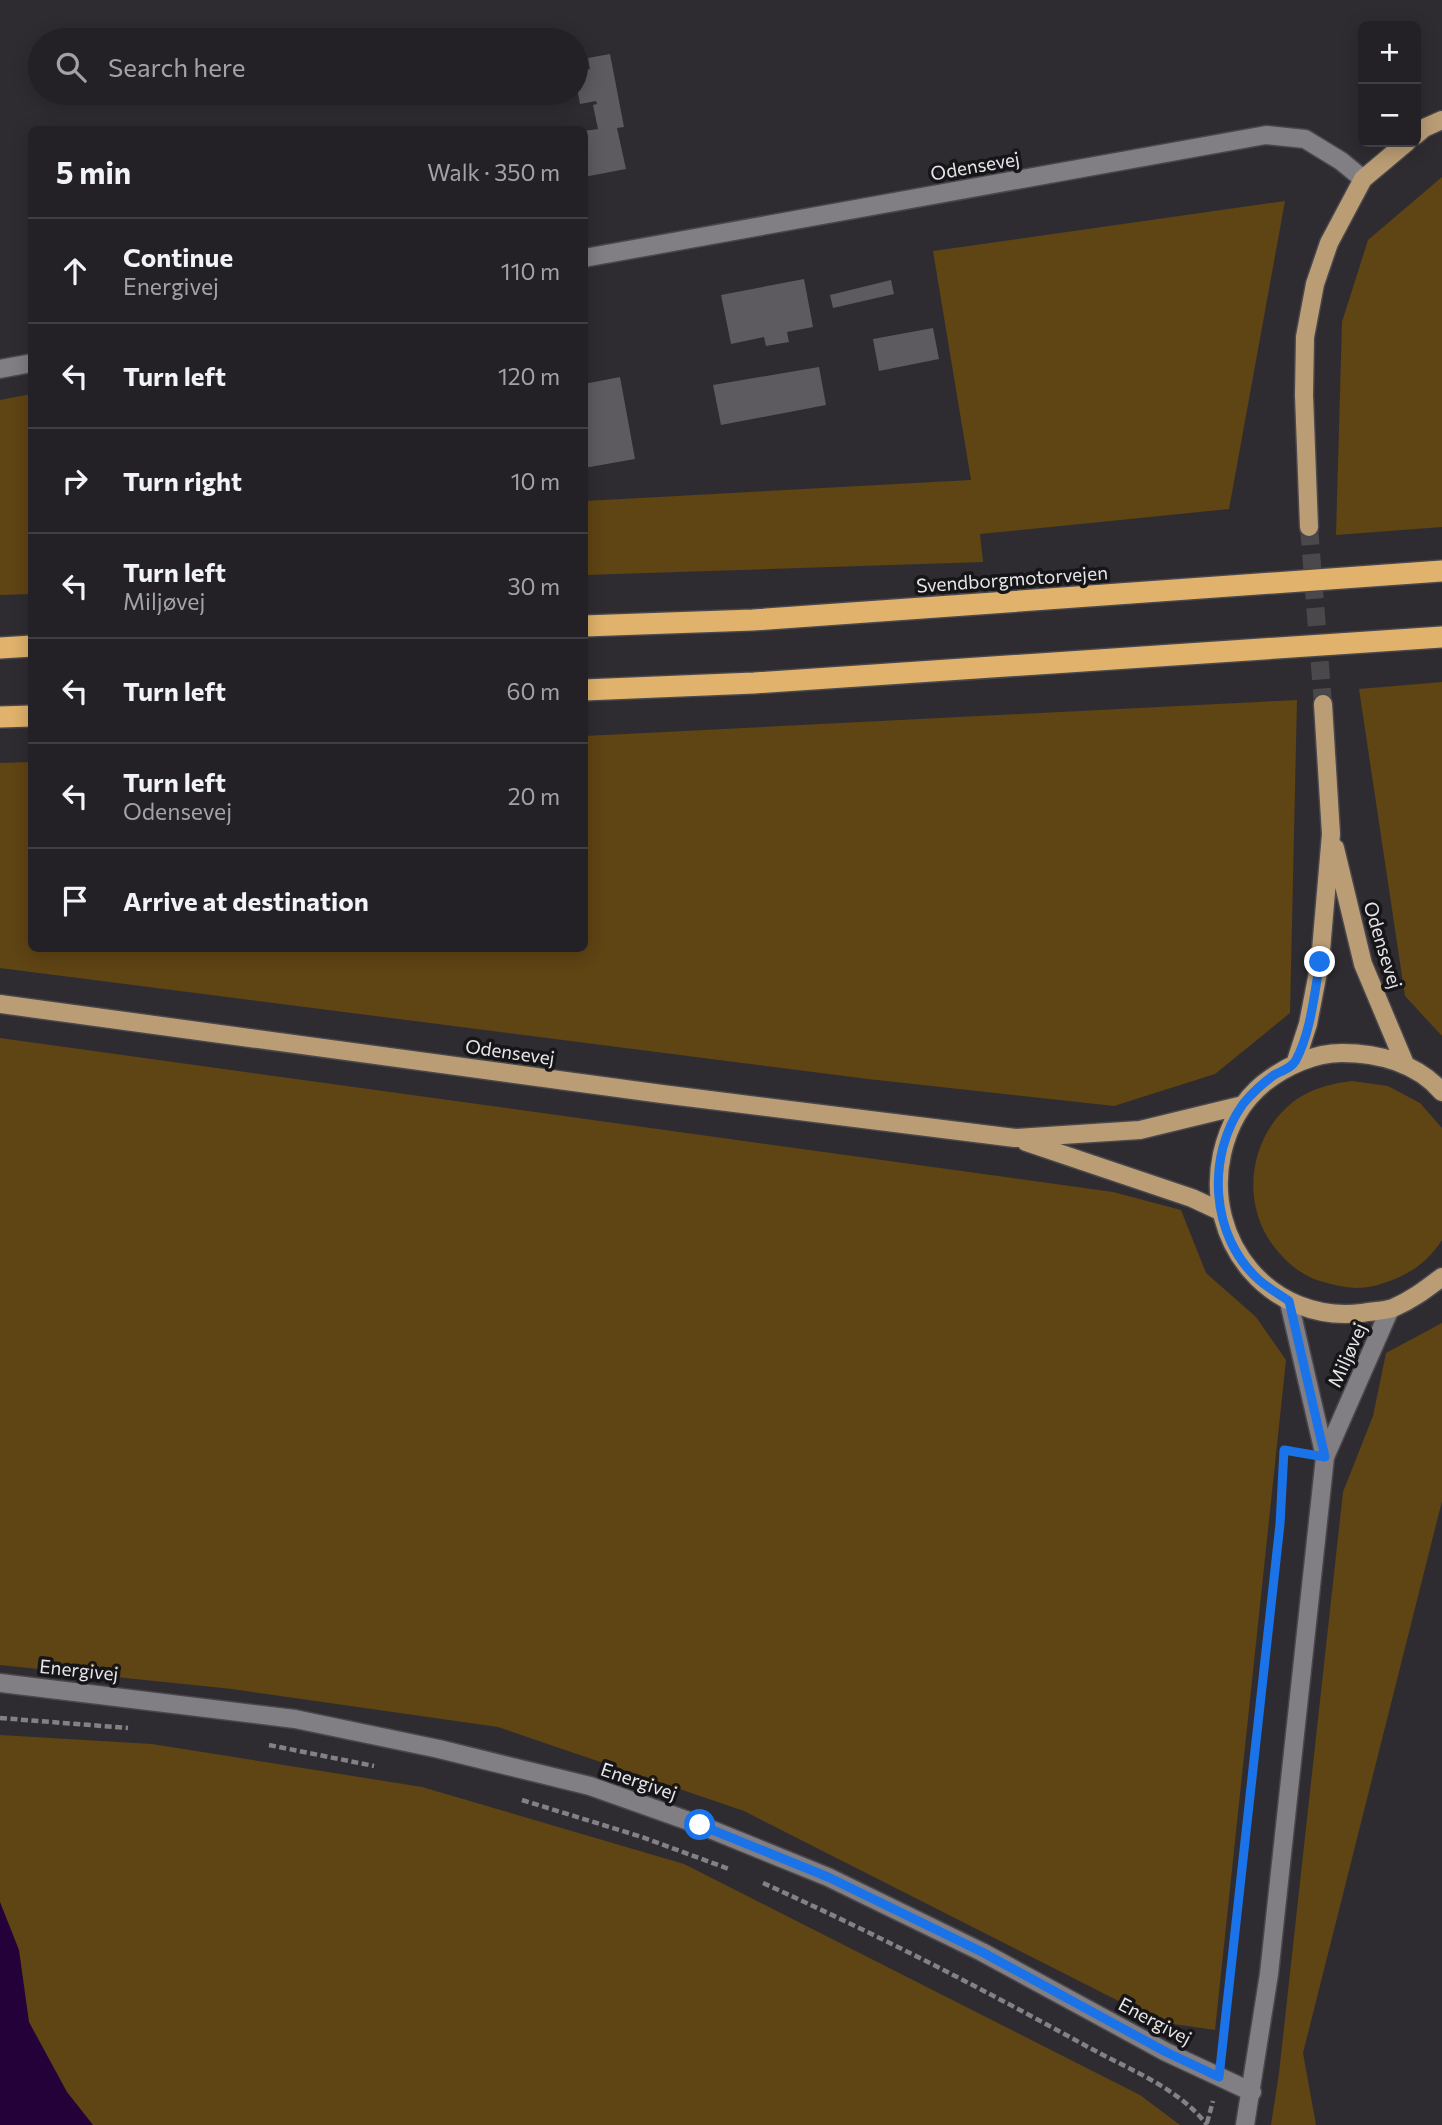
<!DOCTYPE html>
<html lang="en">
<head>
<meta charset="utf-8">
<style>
  :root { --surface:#232125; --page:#2f2e32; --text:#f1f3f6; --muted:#a3a3a7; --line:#403e42 }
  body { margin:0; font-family:Commissioner,sans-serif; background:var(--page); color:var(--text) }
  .controls { position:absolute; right:21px; top:21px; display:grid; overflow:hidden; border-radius:10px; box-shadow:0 4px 18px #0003 }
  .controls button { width:63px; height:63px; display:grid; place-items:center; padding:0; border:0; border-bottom:2px solid var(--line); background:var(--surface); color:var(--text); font:35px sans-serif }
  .stop { position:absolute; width:21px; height:21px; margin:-16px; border:5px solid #1a73e8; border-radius:50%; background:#fff }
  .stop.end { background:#1a73e8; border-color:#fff; box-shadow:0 2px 7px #0008 }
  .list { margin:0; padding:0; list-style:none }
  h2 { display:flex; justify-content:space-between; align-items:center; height:91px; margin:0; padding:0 28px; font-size:30px }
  h2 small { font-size:23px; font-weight:400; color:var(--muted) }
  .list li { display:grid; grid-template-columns:46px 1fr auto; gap:21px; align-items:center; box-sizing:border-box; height:105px; padding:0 28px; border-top:2px solid var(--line) }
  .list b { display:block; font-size:26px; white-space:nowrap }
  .list p { margin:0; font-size:23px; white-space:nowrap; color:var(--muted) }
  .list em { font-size:23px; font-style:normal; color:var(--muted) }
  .icon { flex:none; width:38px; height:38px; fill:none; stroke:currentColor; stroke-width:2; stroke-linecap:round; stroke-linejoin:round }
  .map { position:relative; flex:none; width:1442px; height:2125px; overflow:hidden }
  .search { position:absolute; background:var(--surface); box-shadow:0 4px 18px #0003; left:28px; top:28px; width:560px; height:77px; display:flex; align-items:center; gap:18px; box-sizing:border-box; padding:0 24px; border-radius:38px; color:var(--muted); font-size:26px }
  .panel { position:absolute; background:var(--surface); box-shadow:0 4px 18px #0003; left:28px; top:126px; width:560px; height:826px; border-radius:10px }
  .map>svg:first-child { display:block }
  .green { fill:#5f4414 }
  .water { fill:#240139 }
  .building { fill:#5d5a60 }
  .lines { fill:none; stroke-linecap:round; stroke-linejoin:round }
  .major-tunnel { stroke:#4b484c; stroke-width:18; stroke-dasharray:18 9; stroke-linecap:butt }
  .minor-casing { stroke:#49474b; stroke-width:21 }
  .major-casing { stroke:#49474b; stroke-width:21 }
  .highway-casing { stroke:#49474b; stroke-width:24 }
  .path { stroke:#848185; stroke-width:4.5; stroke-dasharray:7 3.5; stroke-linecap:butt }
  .minor { stroke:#817e84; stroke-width:18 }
  .major { stroke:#ba9d75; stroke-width:18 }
  .highway { stroke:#e0b26b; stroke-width:21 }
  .route { stroke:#1a73e8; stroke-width:9 }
  .labels { text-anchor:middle; stroke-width:7; stroke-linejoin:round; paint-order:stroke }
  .street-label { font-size:19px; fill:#e7e5e8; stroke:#161518 }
</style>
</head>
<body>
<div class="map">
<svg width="1442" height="2125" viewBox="0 0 1442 2125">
  <rect width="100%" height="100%" fill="#2f2c31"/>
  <path class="green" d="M1442,177V527L1336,535L1342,322L1368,240Z
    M1285,201L1229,509L980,534L983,562L585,575V501L971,480L933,251Z
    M31,394V594L0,595V400Z
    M1442,682V1036L1405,996L1359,689Z
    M1297,700L1290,1013L1215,1074L1114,1106L868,1079L0,968V763L31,762L32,948H584L585,736Z
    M0,1038L1113,1192L1181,1210L1206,1273L1256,1317L1286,1360L1215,2030L1160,2022L744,1811L498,1727L232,1689L0,1665Z
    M1352,1081L1388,1086L1420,1103L1442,1128V1240C1428,1262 1409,1275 1384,1283C1364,1290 1348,1289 1327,1283C1304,1278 1286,1263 1272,1244C1239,1198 1251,1132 1297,1099C1313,1088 1334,1083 1352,1081Z
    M1442,1323V1501L1303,2053L1316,2125H1271L1279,2073L1343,1492L1373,1416L1386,1353Z
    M0,1735L152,1744L422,1787L684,1864L1140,2095L1180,2125H0Z"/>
  <path class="water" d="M0,1902L19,1950L29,2022L67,2092L93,2125H0Z"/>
  <path class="building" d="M610,54L624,127L617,128L626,169L584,177V131L598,129L593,105L597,104L596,101L580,104L576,83L580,82L578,72L590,69L588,58Z
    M804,279L813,327L787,332L789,342L766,346L764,337L731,344L721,295Z
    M891,280L894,294L833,308L830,295Z
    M933,328L939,359L879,371L873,339Z
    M819,367L826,405L721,425L713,385Z
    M620,377L635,459L584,468V384Z"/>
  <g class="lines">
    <path class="major-tunnel" d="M1309,527L1323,704"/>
    <defs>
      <path id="minor" d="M584,258L1266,135L1305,139L1341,161L1363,179
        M0,369L32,363
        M1289,1302L1325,1457
        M0,1683L295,1719L439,1749L590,1786L700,1825L828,1877L982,1952L1166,2052L1252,2092
        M1245,2125L1269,1974L1325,1457L1390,1309"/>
      <path id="major" d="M1416,135L1424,128L1442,120
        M1309,527L1304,395L1305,337L1315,284L1329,243L1363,179L1407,142
        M1335,848L1363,964L1405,1064
        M0,1004L662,1094L1015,1138L1140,1130L1243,1105
        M1295,1064L1308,1024L1320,962L1331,834L1323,704
        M1442,1092C1417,1063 1378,1053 1342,1053C1314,1053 1286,1066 1264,1083C1242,1101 1228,1127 1222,1154C1203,1242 1271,1324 1362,1313C1372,1311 1384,1311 1393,1308C1412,1300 1426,1289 1442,1277
        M1026,1142L1192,1198L1220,1211"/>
      <path id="highway" d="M584,626L753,620L1442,571
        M0,648L32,646
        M584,690L754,683L1442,637
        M0,717L32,716"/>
    </defs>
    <use href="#minor" class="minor-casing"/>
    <use href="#major" class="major-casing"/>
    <use href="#highway" class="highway-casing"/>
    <path class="path" d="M0,1718L128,1728
      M269,1745L374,1766
      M522,1800L642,1837L729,1869
      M763,1883C874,1933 981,1988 1088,2047C1128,2069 1179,2088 1207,2125
      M1222,2052L1280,1524L1284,1450L1297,1452
      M1207,2123L1213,2101"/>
    <use href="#minor" class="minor"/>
    <use href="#major" class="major"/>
    <use href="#highway" class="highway"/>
  </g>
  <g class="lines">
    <path class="route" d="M700,1825L828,1877L982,1952L1166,2052L1219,2077L1280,1524L1284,1450L1325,1457L1289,1301C1279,1294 1268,1288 1259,1280C1210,1236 1206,1156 1243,1104C1252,1093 1263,1083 1274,1075C1281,1071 1292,1068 1296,1060C1311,1031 1314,995 1320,962"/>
  </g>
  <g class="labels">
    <g class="street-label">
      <text transform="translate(975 166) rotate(-10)" y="7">Odensevej</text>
      <text transform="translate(1012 579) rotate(-4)" y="7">Svendborgmotorvejen</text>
      <text transform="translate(1383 945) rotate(73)" y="7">Odensevej</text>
      <text transform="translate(510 1052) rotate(8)" y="7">Odensevej</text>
      <text transform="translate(1347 1355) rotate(-66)" y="7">Miljøvej</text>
      <text transform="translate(79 1670) rotate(6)" y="7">Energivej</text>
      <text transform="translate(639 1781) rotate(19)" y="7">Energivej</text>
      <text transform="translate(1155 2021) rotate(28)" y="7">Energivej</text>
    </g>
  </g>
</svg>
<div class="controls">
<button>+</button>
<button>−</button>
</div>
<div class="stop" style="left:700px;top:1825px"></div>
<div class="stop end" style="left:1320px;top:962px"></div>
<div class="search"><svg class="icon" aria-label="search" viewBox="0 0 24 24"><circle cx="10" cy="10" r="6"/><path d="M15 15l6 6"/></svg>Search here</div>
<section class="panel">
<h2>5 min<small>Walk · 350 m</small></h2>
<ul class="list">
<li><svg class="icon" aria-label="ahead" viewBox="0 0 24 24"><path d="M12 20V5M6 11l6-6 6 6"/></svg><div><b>Continue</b><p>Energivej</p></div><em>110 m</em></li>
<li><svg class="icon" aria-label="left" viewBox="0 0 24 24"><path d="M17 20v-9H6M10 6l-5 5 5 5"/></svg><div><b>Turn left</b></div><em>120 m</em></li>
<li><svg class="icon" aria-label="right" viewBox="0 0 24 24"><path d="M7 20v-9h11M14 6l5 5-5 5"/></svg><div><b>Turn right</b></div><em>10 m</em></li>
<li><svg class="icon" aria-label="left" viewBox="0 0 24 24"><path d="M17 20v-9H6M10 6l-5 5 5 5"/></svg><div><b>Turn left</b><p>Miljøvej</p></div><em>30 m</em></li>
<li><svg class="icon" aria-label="left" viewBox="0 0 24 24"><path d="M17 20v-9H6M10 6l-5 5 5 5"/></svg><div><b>Turn left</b></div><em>60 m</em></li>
<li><svg class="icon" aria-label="left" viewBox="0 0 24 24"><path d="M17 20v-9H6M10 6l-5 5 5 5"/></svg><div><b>Turn left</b><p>Odensevej</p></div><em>20 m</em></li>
<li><svg class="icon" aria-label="arrive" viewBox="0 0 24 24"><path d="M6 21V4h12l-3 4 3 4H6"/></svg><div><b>Arrive at destination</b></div></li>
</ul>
</section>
</div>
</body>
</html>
